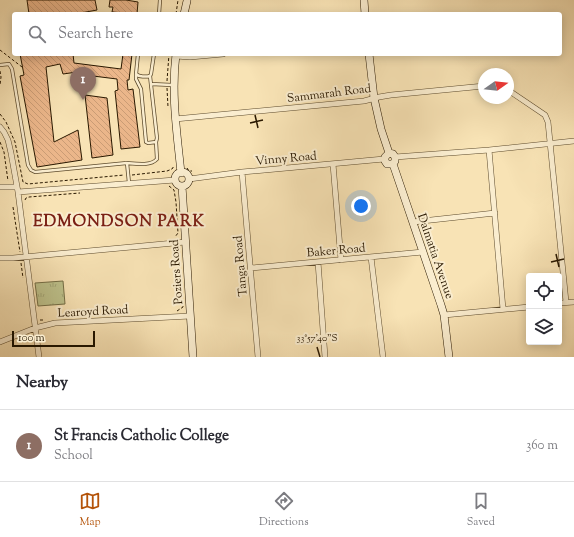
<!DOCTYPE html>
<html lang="en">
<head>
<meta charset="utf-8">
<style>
  :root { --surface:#fff; --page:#f7f7f7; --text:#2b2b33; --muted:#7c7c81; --line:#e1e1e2; --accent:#b45309 }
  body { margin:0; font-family:"Sorts Mill Goudy",serif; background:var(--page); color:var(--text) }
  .controls { position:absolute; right:12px; bottom:12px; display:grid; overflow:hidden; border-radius:4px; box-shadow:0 2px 10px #0003 }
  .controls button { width:36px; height:36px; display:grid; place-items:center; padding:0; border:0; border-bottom:1px solid var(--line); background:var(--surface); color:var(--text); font:20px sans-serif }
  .compass { position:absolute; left:478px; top:68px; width:36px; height:36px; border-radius:50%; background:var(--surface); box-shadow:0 2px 10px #0003; rotate:75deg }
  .scale { position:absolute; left:12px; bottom:10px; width:83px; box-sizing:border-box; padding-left:4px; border:2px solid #291800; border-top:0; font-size:11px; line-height:14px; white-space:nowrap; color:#291800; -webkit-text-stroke:3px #faedcf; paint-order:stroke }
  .you { position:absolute; left:361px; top:206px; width:14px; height:14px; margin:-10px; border:3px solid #fff; border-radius:50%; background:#1a73e8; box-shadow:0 0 0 6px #1a73e833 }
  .badge { display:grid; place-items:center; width:26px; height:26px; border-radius:50%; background:var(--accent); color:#fff; font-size:13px; font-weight:700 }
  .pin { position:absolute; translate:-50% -33px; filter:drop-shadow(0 1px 2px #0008) }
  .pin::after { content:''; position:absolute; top:21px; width:14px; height:12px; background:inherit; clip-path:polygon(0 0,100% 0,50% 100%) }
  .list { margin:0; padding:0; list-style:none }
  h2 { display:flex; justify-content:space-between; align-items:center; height:52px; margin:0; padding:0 16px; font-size:17px }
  h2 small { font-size:13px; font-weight:400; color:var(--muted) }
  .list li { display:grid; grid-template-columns:26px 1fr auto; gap:12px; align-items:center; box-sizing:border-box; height:72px; padding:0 16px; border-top:1px solid var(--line) }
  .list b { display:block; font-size:15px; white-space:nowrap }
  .list p { margin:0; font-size:13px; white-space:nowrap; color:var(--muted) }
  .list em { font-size:13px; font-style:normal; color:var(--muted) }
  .icon { flex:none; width:22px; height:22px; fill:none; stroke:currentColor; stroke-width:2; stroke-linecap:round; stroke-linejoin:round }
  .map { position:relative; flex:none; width:574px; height:357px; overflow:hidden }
  .search { position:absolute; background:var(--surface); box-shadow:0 2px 10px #0003; left:12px; right:12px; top:12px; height:44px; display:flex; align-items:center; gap:10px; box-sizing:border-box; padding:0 14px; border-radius:4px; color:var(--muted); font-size:15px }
  .sheet { height:124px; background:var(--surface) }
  nav { display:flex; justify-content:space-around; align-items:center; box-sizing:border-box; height:56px; border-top:1px solid var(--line); background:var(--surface); font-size:11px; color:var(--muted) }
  nav a { display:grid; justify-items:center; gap:2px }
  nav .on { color:var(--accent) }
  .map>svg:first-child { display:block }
  .grass { fill:url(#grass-tufts); stroke:#746e46 }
  .building { fill:url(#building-back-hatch); stroke:#291800 }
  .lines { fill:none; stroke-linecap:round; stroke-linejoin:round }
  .lane-casing { stroke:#5d4b2d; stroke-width:4 }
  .street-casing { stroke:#5d4b2d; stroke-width:6 }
  .secondary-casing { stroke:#291800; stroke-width:8 }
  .path { stroke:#291800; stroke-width:1; stroke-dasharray:3 2; stroke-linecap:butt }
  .lane { stroke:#faedcf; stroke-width:2.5 }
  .street { stroke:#faedcf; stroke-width:5 }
  .secondary { stroke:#faedcf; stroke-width:7 }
  .ticks { fill:none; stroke:#291800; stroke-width:1.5 }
  .labels { text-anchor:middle; stroke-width:4; stroke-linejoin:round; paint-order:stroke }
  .street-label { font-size:12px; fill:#291800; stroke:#faedcf }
  .district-label { font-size:16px; font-weight:bold; letter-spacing:1px; fill:#7a1f14; stroke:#faedcf }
  .ticks-label { font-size:10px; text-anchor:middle; fill:#291800; stroke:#faedcf; stroke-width:4; stroke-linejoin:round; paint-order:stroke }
</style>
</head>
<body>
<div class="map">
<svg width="574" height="357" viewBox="0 0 574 357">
  <defs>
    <pattern id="grass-tufts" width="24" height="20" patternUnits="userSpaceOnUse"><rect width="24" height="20" fill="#bec38d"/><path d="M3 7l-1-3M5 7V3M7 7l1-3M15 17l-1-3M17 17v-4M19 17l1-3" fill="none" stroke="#a3a778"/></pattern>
    <pattern id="building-back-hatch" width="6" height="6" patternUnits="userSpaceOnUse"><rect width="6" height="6" fill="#ebb68a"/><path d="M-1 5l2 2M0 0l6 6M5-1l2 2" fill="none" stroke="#ca9c75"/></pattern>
  </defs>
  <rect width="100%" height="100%" fill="#f8e3b5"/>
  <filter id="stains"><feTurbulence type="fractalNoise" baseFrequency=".005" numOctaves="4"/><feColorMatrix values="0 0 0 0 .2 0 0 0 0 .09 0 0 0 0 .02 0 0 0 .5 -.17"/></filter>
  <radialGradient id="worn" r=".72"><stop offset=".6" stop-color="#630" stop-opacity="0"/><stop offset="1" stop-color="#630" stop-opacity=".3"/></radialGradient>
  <path class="grass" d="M63,281L65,304L38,306L35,283Z"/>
  <path class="building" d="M27,0H95L97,10L75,14H29Z
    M110,0H126L138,2L137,14L112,12L113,7H109Z
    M20,54H73L74,63L121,69L123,54H132L129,80H127L128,90L133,89L140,147L121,149L115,91L118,90L117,79L77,74V72L63,74L60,64L46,67L54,142L78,130L82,160L37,167L20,76L24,75Z
    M85,95L107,98L113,155L92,158Z"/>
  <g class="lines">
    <defs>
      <path id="lane" d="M159,14L160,0
        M138,54L136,74C139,77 146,77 150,76L151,74L154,54
        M0,65L9,64L12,69L28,165L31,170L35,172L127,163C137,164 151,166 157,159L156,142
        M136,74V79L141,89L146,142L148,143L156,142L157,138L150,76
        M151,84L172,85
        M127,163L129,183"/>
      <path id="street" d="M176,56L190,57L223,54
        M508,90L545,115L548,122L566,302
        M175,119L364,101L379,97L391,95L484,86
        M0,127L4,132L8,140L11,153L18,192L39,357
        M489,150L503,309
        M395,157L489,150L574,141
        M333,164L341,260
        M242,172L258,357
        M189,179L242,172L384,159
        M0,187H16
        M18,192L175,180
        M413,222L495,213
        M371,257L383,357
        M0,258H13L185,242
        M318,262L325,357
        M251,268L423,252
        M559,303L574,302
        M444,315L529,307
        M0,342L35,328L55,323L190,316"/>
      <path id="secondary" d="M364,0L365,14
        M184,14L187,1
        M176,54C171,94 177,133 181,173
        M369,54L374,98L381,129L389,153
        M389,153L385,157V161L387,164H393
        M389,153L393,154L395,157V161L393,164
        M393,164L441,305L444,315L449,357
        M175 179a7 7 0 1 1 14 0a7 7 0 1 1-14 0Z
        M182,186L193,357"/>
    </defs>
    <use href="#lane" class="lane-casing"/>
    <use href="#street" class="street-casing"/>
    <use href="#secondary" class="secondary-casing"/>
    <path class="path" d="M176,14L178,0
      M0,50L22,67
      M0,71L1,77L0,85
      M167,81L169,54
      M167,88L168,107
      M0,114L6,122L15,142L23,182L28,184L124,175
      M0,142L4,152L8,181
      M187,168L189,171H192
      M132,175L167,171L172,169L174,166
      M169,186L174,190L176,202L178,233L175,237
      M25,200L26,198L29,197L80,193
      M13,207L20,252
      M175,248L179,252L180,267
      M21,263L23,278
      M177,311L183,307V306
      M40,320H44"/>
    <use href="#lane" class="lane"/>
    <use href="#street" class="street"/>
    <use href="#secondary" class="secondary"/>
  </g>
  <path class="ticks" d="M255,115L258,128M250,123L263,120M556,254L559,267M551,262L564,259M317,347L320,357"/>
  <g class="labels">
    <g class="street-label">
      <text transform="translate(329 93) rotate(-7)" y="4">Sammarah Road</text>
      <text transform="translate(286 158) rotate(-5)" y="4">Vinny Road</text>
      <text transform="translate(336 250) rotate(-5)" y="4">Baker Road</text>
      <text transform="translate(436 256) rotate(71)" y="4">Dalmatia Avenue</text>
      <text transform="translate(240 266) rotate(-95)" y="4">Tanga Road</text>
      <text transform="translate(176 272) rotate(-94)" y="4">Poziers Road</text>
      <text transform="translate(93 311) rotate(-3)" y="4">Learoyd Road</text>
    </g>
    <g class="district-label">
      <text x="119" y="226">EDMONDSON PARK</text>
    </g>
  </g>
  <g class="ticks-label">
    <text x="317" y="341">33°57'40"S</text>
  </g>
  <rect width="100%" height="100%" filter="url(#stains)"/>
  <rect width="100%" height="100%" fill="url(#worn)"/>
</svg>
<div class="controls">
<button><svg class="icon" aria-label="locate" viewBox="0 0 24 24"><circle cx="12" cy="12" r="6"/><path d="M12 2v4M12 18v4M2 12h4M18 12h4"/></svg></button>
<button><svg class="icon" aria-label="layers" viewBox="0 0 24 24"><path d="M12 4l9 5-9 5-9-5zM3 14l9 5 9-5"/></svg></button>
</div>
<svg class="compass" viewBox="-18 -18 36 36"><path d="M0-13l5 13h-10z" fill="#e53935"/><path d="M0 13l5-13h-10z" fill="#7c7c81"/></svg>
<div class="scale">100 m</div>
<div class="you"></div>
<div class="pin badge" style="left:83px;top:100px;background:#8d6e63">1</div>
<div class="search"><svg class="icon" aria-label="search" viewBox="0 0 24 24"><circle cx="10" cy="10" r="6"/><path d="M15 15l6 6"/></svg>Search here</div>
</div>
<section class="sheet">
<h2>Nearby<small></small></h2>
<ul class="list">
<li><span class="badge" style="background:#8d6e63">1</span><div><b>St Francis Catholic College</b><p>School</p></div><em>360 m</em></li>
</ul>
</section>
<nav>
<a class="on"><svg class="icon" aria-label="map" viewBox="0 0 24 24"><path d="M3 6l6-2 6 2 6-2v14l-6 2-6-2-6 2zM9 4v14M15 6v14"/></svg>Map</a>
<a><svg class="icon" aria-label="directions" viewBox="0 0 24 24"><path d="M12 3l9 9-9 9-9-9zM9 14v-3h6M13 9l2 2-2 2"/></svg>Directions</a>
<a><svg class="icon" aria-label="saved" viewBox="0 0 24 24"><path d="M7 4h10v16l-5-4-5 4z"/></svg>Saved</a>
</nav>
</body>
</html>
